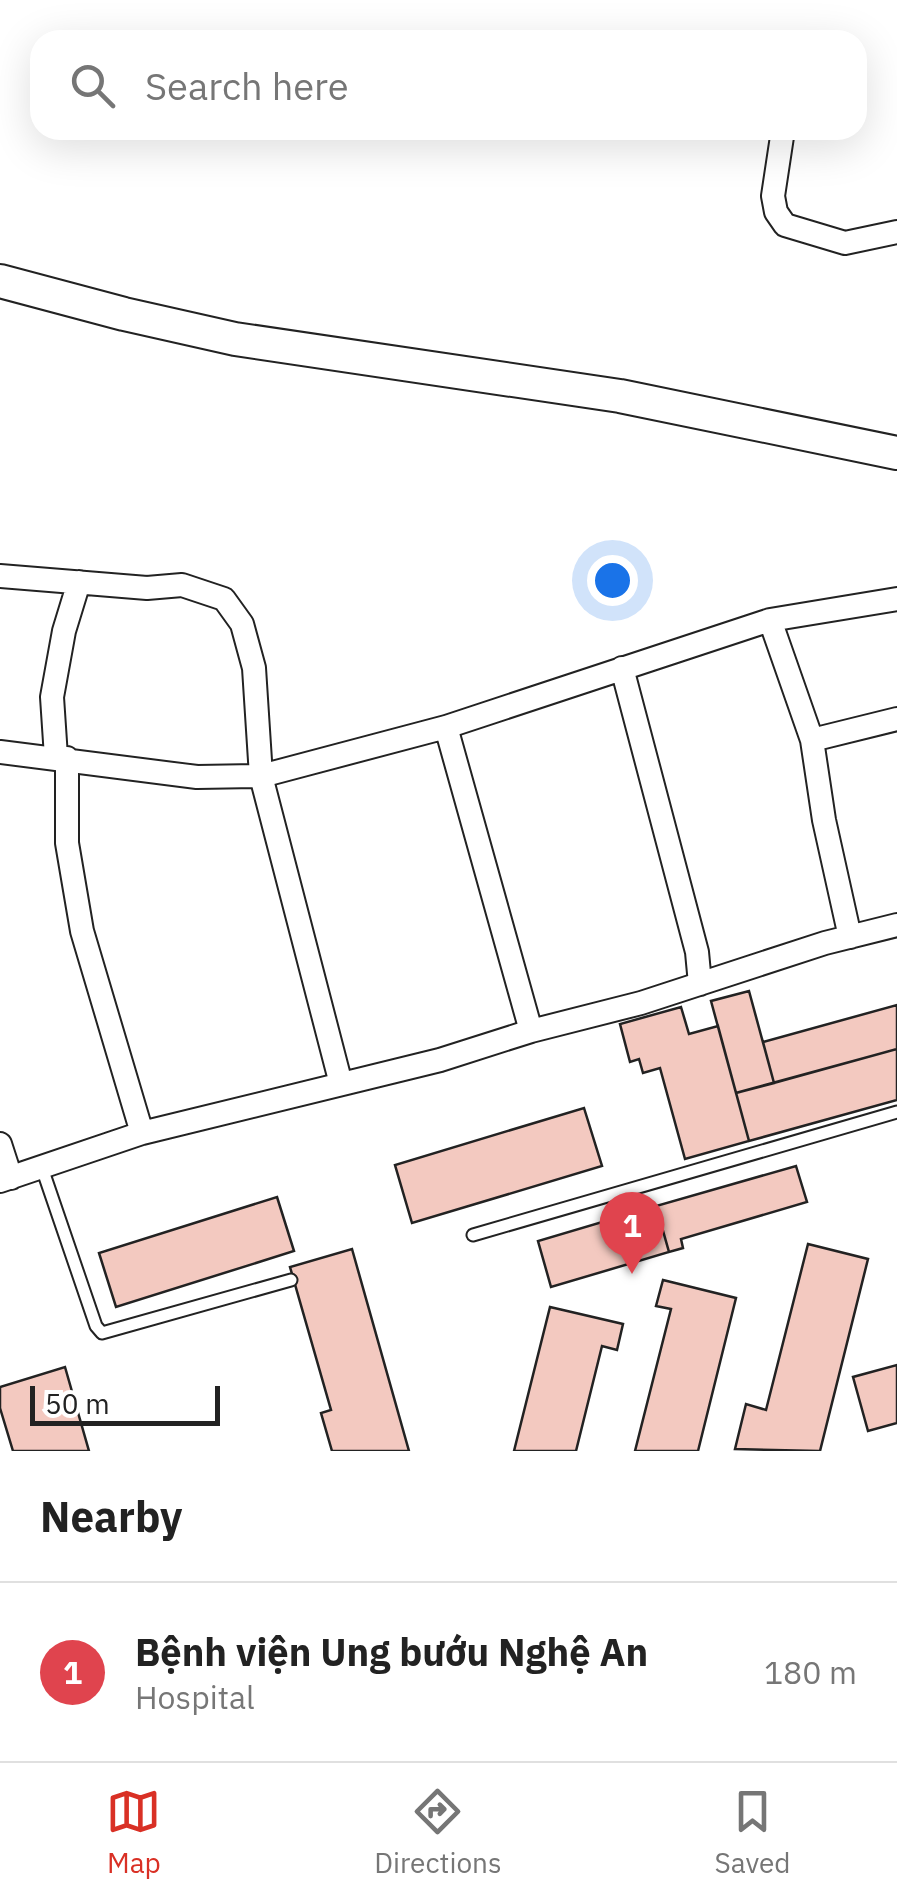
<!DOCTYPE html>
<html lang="en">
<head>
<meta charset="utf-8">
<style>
  :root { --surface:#fff; --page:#f2f2f2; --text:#222; --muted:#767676; --line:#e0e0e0; --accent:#d93025 }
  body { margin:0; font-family:"IBM Plex Sans",sans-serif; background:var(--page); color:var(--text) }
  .scale { position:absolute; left:30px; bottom:25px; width:190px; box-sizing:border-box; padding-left:10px; border:5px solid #222; border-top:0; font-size:28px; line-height:35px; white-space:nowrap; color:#222; -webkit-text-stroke:8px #fff; paint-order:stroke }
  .you { position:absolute; left:612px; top:580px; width:35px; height:35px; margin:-25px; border:8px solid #fff; border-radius:50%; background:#1a73e8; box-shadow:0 0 0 15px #1a73e833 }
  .badge { display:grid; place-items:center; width:65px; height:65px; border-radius:50%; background:var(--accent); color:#fff; font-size:32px; font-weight:700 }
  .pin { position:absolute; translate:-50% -82px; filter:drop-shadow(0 2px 5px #0008) }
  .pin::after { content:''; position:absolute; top:52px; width:35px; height:30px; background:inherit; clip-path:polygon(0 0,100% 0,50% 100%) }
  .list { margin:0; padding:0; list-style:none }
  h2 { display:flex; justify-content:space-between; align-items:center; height:130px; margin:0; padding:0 40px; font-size:42px }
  h2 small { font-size:32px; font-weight:400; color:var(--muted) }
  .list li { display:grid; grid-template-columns:65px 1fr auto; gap:30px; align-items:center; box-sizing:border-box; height:180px; padding:0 40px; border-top:2px solid var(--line) }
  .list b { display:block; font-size:38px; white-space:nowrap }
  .list p { margin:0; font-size:32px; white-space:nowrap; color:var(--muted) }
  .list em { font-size:32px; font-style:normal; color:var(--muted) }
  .icon { flex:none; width:55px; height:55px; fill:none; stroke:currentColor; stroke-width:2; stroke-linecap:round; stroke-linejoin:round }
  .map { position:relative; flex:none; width:897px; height:1451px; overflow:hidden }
  .search { position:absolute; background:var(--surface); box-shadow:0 10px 40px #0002; left:30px; right:30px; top:30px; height:110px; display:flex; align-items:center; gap:25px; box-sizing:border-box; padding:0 35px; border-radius:30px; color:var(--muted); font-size:38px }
  .sheet { height:310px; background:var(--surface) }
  nav { display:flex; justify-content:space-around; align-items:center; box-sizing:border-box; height:140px; border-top:2px solid var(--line); background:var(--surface); font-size:28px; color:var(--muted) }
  nav a { display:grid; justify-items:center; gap:5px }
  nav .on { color:var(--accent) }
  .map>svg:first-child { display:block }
  .building { fill:#f3c9c0; stroke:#222; stroke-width:2.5 }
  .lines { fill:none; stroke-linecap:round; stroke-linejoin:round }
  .lane-casing { stroke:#222; stroke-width:15 }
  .street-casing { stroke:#222; stroke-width:26 }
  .secondary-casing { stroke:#222; stroke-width:36 }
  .lane { stroke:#fff; stroke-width:11 }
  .street { stroke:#fff; stroke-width:22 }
  .secondary { stroke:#fff; stroke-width:32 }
</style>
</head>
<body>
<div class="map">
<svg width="897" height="1451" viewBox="0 0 897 1451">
  <rect width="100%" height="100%" fill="#fff"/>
  <path class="building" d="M749,991L774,1083L736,1093L711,1001Z
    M897,1005V1049L774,1083L763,1042Z
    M681,1007L689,1034L718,1026L749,1141L685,1159L660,1068L643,1073L639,1059L630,1062L620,1024Z
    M897,1049V1100L749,1141L736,1093Z
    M584,1108L602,1166L412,1223L395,1165Z
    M796,1166L807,1202L681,1239L683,1248L669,1252L656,1206Z
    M277,1197L294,1251L116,1307L99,1253Z
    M656,1206L669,1252L551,1287L538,1241Z
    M808,1244L868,1259L820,1451L735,1449L746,1404L766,1410Z
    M352,1249L409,1451H332L321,1413L331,1410L290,1267Z
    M663,1280L736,1298L698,1451H635L671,1309L656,1306Z
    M550,1307L623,1324L617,1350L602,1346L576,1451H514Z
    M897,1365V1423L868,1431L853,1377Z
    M65,1367L89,1451H13L0,1408V1387Z"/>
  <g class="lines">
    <defs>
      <path id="lane" d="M42,1168L96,1326L102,1333L291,1280
        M473,1235L897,1112"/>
      <path id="street" d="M783,130L773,196L776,212L785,225L845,243L897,232
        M0,576L147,588L182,585L224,599L242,624L254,668L261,776L341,1084
        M770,620L812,740L897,719
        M622,668L697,952L700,984
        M446,727L531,1031
        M812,740L824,820L850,937
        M0,752L197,777L261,776L446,727L770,620L897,599
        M56,757L52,697L64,631L79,582
        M67,758V843L82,931L142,1133
        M0,1144L11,1178
        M0,1181L142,1133L440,1060L531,1031L641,1003L825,943L897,925"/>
      <path id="secondary" d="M0,281L124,314L235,339L620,396L897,453"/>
    </defs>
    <use href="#lane" class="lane-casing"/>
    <use href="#street" class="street-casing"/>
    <use href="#secondary" class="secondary-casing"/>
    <use href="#lane" class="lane"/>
    <use href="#street" class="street"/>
    <use href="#secondary" class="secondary"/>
  </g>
</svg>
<div class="scale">50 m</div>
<div class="you"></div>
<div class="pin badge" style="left:632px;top:1274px;background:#e0444e">1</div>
<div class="search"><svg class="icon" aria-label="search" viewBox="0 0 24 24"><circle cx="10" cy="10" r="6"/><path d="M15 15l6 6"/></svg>Search here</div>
</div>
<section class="sheet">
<h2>Nearby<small></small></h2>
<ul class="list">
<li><span class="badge" style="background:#e0444e">1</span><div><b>Bệnh viện Ung bướu Nghệ An</b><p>Hospital</p></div><em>180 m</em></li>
</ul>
</section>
<nav>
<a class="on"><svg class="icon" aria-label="map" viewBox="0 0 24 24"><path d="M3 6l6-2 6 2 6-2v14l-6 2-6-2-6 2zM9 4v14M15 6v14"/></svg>Map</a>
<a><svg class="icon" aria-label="directions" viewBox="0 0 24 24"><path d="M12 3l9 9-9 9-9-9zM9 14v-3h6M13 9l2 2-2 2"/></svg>Directions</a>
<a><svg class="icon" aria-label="saved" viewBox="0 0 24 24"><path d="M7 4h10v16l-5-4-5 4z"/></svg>Saved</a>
</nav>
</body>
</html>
